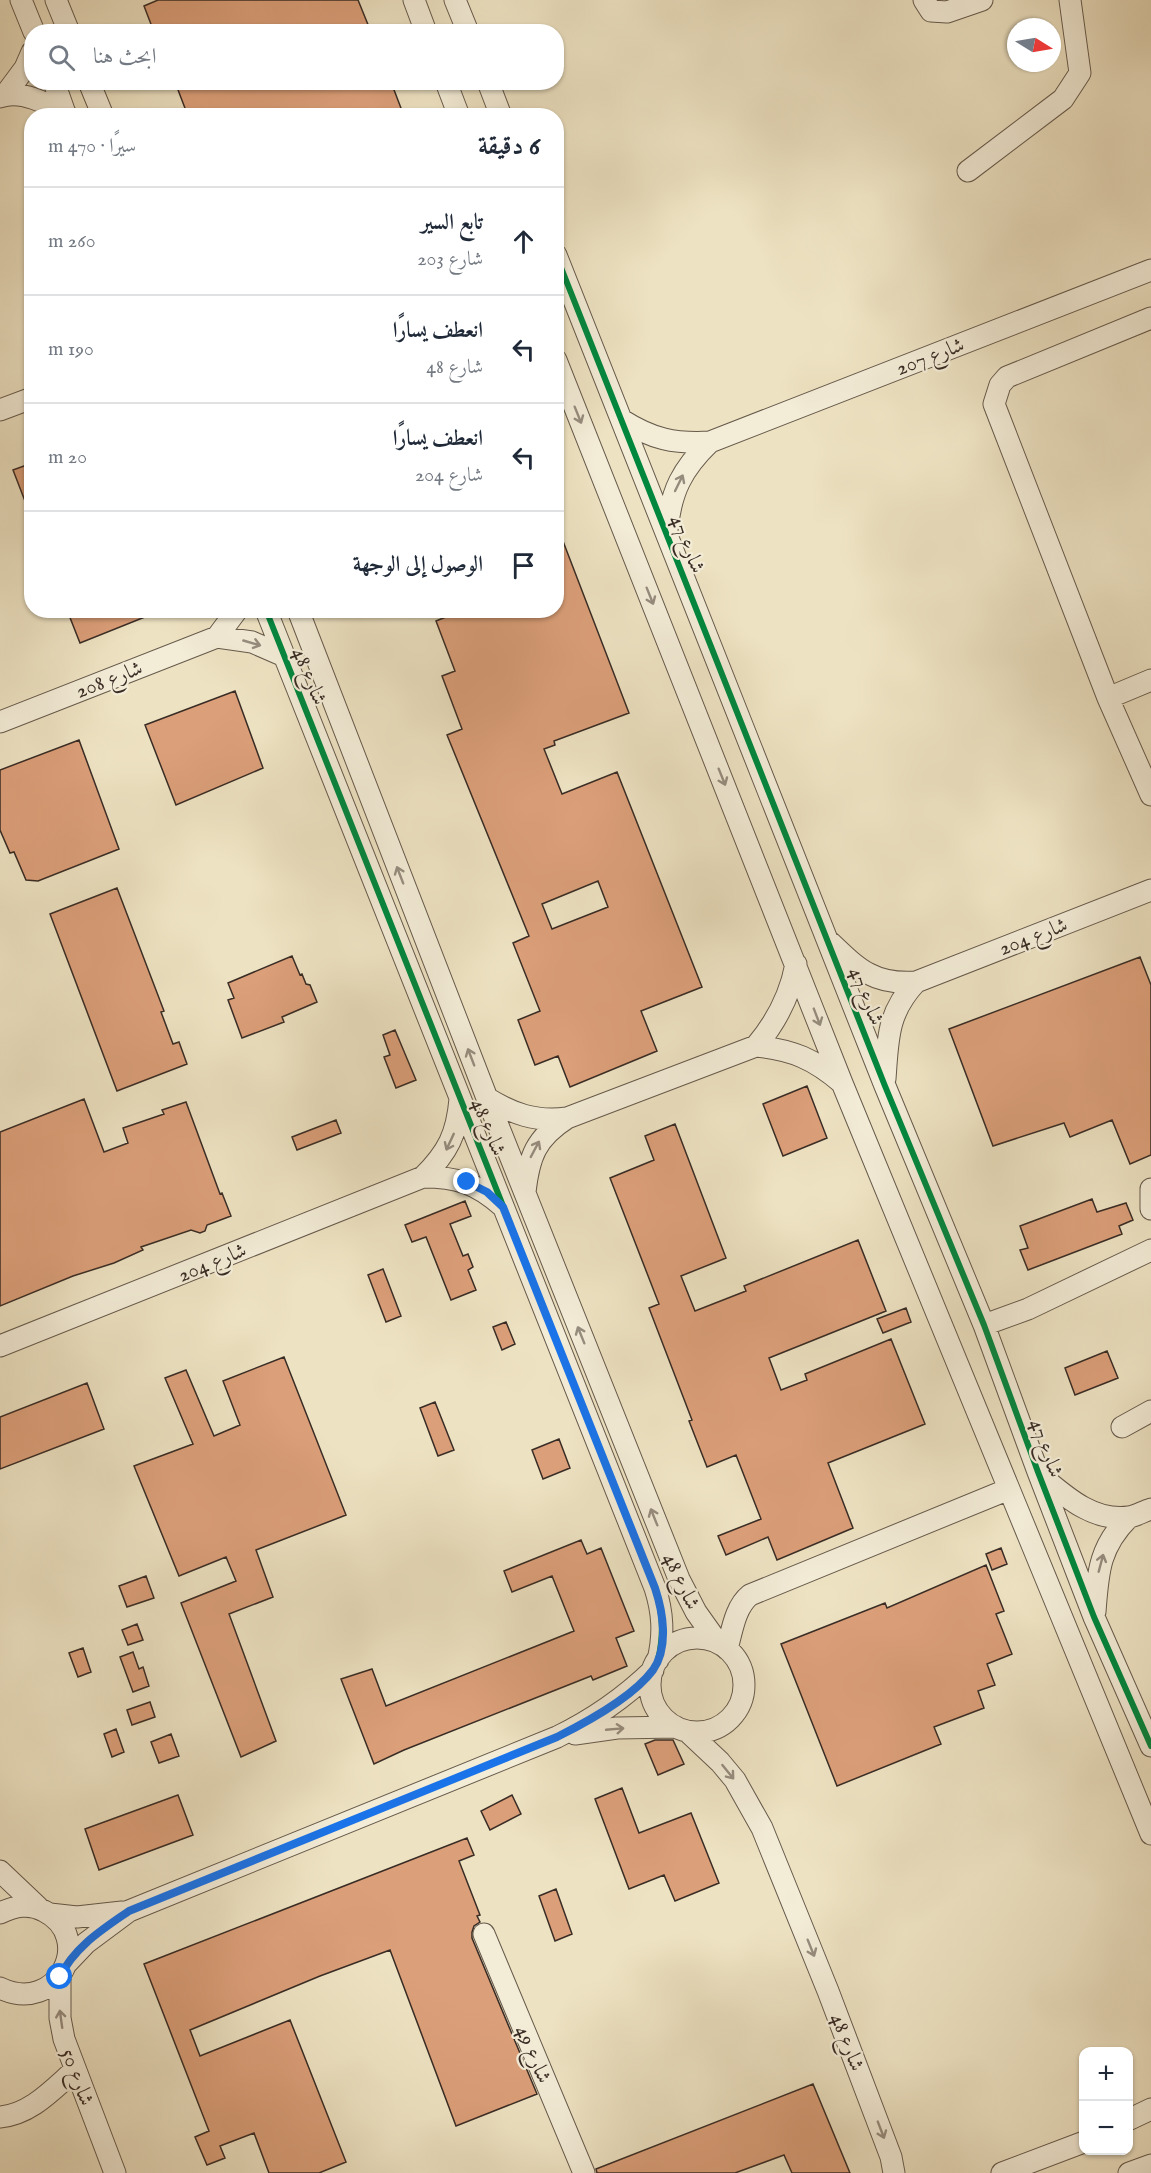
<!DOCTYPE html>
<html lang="ar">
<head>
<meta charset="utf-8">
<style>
  :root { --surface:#fff; --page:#f2f2f3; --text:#1f2937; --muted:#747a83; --line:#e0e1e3 }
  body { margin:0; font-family:"IM FELL English",Amiri,serif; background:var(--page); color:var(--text); direction:rtl }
  .controls { position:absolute; right:18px; bottom:18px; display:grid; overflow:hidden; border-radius:12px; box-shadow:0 2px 4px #0004 }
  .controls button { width:54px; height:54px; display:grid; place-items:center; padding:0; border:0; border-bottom:2px solid var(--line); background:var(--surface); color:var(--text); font:30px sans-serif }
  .compass { position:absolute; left:1007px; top:18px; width:54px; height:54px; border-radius:50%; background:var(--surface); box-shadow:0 2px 4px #0004; rotate:101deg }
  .stop { position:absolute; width:18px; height:18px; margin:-14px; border:4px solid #1a73e8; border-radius:50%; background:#fff }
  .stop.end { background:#1a73e8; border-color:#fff; box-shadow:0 2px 6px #0008 }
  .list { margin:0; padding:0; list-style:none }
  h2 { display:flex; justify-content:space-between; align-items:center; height:78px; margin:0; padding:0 24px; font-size:26px }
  h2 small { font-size:20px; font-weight:400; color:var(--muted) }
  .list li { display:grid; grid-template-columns:39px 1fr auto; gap:18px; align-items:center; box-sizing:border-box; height:108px; padding:0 24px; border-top:2px solid var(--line) }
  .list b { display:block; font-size:22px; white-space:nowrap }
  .list p { margin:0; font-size:20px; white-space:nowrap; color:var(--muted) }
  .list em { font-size:20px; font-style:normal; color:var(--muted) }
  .icon { flex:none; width:33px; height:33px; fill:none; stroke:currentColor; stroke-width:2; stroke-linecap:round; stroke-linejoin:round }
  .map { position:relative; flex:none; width:1151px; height:2173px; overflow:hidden; direction:ltr }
  .search { position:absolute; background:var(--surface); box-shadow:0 2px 4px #0004; left:24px; top:24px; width:540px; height:66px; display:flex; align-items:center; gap:15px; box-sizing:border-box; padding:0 21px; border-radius:24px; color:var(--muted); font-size:22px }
  .panel { position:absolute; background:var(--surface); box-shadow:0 2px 4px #0004; left:24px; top:108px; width:540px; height:510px; border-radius:24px; direction:rtl }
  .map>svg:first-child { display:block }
  .building { fill:#db9f79; stroke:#392c25; stroke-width:1.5; fill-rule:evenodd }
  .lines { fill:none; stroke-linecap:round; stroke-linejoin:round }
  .minor-casing { stroke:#665a4c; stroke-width:23 }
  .minor { stroke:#f3ecd7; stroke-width:21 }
  .cycleway-casing { stroke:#f3ecd7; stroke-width:10 }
  .cycleway { stroke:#00873e; stroke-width:6 }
  .oneway { stroke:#968c7e }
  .route { stroke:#1a73e8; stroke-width:8 }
  .labels { text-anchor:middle; stroke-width:4.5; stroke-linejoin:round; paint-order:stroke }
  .street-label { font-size:21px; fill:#392c25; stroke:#f3ecd7 }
</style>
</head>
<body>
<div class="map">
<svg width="1151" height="2173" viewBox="0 0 1151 2173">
  <rect width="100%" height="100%" fill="#ede2c2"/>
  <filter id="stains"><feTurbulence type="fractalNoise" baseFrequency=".00333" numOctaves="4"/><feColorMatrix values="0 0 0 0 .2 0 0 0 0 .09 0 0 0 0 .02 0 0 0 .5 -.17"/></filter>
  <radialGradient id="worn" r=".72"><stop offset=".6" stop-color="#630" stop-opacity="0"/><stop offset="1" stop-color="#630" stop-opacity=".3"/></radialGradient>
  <path class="building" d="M158,0H358L371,32H154L144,6Z
    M175,82H391L404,116H188Z
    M32,463V514H30L13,470Z
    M556,523L629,713L554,741L555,745L544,749L562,794L617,772L702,987L641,1011L657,1051L570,1087L558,1056L535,1065L518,1020L540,1011L513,943L529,936L447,735L462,729L442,676L455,671L436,621L463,610H556ZM598,881L608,907L552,929L542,904Z
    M67,610H159L160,611L80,643Z
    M235,691L263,768L176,805L145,725Z
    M79,740L119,849L38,881L26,880L14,852L10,853L0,830V770Z
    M117,888L164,1011L161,1012L173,1044L179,1042L187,1064L117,1091L50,914Z
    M292,956L300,975L302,974L306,984L310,985L317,1002L282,1017L284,1022L242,1038L228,1000L234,998L228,983Z
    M1140,957L1151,985V1155L1130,1164L1112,1120L1070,1137L1064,1123L993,1146L949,1029Z
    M395,1030L416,1080L396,1088L384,1057L390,1055L383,1035Z
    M807,1086L827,1138L783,1156L763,1104Z
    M84,1099L104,1152L128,1143L123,1128L164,1114L162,1110L186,1102L220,1194L222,1193L231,1216L207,1225L205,1231L200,1233L191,1230L141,1247L143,1250L114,1263L73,1276L0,1306V1132Z
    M336,1120L341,1133L297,1150L292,1137Z
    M675,1124L726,1258L681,1276L695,1311L746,1291L744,1286L858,1240L886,1311L769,1358L781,1390L807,1380L805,1374L891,1339L925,1424L828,1463L853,1528L777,1560L768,1537L726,1555L718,1536L761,1519L736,1455L707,1467L689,1421L692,1420L649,1308L659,1304L610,1178L654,1160L645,1136Z
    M1092,1199L1097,1212L1126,1203L1133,1220L1119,1226L1122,1234L1028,1270L1020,1250L1028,1248L1020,1226Z
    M465,1201L471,1216L450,1224L463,1256L468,1254L473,1267L468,1270L476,1290L451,1300L426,1237L412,1242L405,1225Z
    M383,1269L401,1316L386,1322L368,1275Z
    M906,1308L911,1322L883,1333L877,1319Z
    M506,1322L515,1344L502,1350L493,1327Z
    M1107,1351L1118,1378L1075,1395L1065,1368Z
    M284,1357L346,1515L256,1550L273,1597L229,1614L276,1741L241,1757L181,1603L236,1581L226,1557L179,1576L134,1466L193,1444L165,1378L186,1370L214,1436L240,1425L223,1381Z
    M87,1383L104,1429L0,1469V1417Z
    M435,1402L454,1450L438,1456L420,1408Z
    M559,1439L570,1468L543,1479L532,1450Z
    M581,1540L587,1554L601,1548L634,1631L616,1638L627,1666L593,1680L591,1676L404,1750L374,1764L341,1679L372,1669L386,1706L574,1631L552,1576L512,1592L504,1571Z
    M1001,1548L1007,1564L992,1570L986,1554Z
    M986,1565L1004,1611L996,1614L1012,1654L987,1664L995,1685L978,1691L984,1708L934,1727L941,1744L837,1786L781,1644L885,1603L887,1608Z
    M146,1576L154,1598L127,1607L119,1586Z
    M137,1624L143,1640L128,1645L122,1630Z
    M83,1648L91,1672L78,1677L69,1653Z
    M133,1652L139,1669L143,1667L149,1686L133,1692L120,1657Z
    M150,1702L155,1717L132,1725L127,1710Z
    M116,1729L124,1752L112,1757L104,1734Z
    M171,1734L179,1756L159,1763L151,1742Z
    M655,1740H673L684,1764L658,1775L645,1744Z
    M622,1788L639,1833L691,1813L719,1883L675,1901L664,1875L629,1889L595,1799Z
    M178,1795L193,1835L99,1870L85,1829Z
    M512,1795L521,1814L490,1830L481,1811Z
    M467,1838L474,1855L459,1861L480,1915L477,1916L480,1922L474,1926L472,1932V1938L537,2094L456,2126L390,1950L320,1976L190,2030L200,2056L290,2020L346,2162L319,2173H269L254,2133L220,2146L225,2158L207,2165L195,2137L209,2131L144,1964Z
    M556,1889L572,1934L555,1941L539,1896Z
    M813,2084L850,2173H792L784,2155L735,2173H597L596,2169Z"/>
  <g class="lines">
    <defs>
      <path id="minor" d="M21,0L34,32
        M56,0L69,32
        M414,0L426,32
        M455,0L468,32
        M924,0L931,11L947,12L982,0
        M54,82L66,116
        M89,82L103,116
        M446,82L459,116
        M488,82L501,116
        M5,95L25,68L32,52
        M0,97C21,89 48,104 66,114
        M968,171L1063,99L1080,73L1070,0
        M556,255L885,1086L984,1325L1038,1472L1094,1617L1151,1746
        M1151,318L1007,377L1000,385L994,404L1108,698L1151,680
        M556,360L842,1083L1151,1834
        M0,410L32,398
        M622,420C652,439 674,444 710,442L1151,270
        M667,530C671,491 682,469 710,442
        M266,610L655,1588C663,1613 664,1634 658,1660
        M298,610L487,1098L679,1579L696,1612L718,1643
        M217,637L237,610
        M1108,698L1151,795
        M0,722L217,637L252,642L284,656
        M831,943C859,970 875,985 916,982L1151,890
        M756,1046C777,1021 790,996 796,964
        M885,1079C888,1039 887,1013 916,982
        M487,1098C513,1114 535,1122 567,1118
        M423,1177C448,1152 457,1134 460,1099
        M1151,1189V1209
        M525,1192C529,1156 536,1138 567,1118L756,1046C793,1050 814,1059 842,1083
        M984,1325L1028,1309L1151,1250
        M0,1346L423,1177C457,1177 476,1183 502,1206
        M1122,1427L1151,1411
        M1040,1475C1065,1496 1093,1522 1129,1517C1136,1516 1144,1511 1151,1509
        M1095,1612C1098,1572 1099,1547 1129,1517
        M650 1685a47 47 0 1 1 94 0a47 47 0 1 1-94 0Z
        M727,1649C732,1631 735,1607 750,1595L1009,1489
        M687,1731L720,1762L735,1780L762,1828L828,1991L891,2157L894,2173
        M575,1734L617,1728L676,1727
        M0,1871L38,1907
        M0,1913C15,1906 29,1903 44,1911C96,1937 58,2016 0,1988
        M50,1914L77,1917L122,1912
        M484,1934L584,2173
        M67,1963L86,1943L129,1911L557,1737C594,1719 624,1698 653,1670
        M60,1976V2018L64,2039L115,2173
        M0,2117C31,2114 52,2090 75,2070
        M1128,2120L1151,2109
        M1002,2173L1084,2142
        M1129,2173L1151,2165"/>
    </defs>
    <use href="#minor" class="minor-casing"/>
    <use href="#minor" class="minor"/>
    <defs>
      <path id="cycleway" d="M556,255L885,1086L984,1325L1038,1472L1094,1617L1151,1746
        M266,610L655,1588C663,1613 664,1634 658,1660"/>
    </defs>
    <use href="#cycleway" class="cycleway-casing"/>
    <use href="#cycleway" class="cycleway"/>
  </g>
  <defs><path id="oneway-shaft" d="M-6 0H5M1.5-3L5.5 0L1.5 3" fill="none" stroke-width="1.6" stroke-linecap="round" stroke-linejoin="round" transform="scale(1.5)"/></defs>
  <g class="oneway">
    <use href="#oneway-shaft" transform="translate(578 415) rotate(68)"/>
    <use href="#oneway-shaft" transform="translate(679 483) rotate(-64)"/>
    <use href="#oneway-shaft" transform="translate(650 596) rotate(68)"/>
    <use href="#oneway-shaft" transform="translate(252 643) rotate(16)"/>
    <use href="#oneway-shaft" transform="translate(722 777) rotate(68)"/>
    <use href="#oneway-shaft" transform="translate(400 875) rotate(-111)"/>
    <use href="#oneway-shaft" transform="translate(817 1017) rotate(69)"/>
    <use href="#oneway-shaft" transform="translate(471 1057) rotate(-111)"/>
    <use href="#oneway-shaft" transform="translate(450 1142) rotate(115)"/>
    <use href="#oneway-shaft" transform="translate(535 1149) rotate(-62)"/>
    <use href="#oneway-shaft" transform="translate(581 1335) rotate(-112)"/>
    <use href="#oneway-shaft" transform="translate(654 1517) rotate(-112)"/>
    <use href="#oneway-shaft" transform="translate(1101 1563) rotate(-75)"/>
    <use href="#oneway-shaft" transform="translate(615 1729) rotate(-5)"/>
    <use href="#oneway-shaft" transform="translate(728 1772) rotate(51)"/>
    <use href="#oneway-shaft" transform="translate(811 1948) rotate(68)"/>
    <use href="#oneway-shaft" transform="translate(61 2019) rotate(-98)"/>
    <use href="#oneway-shaft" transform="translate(881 2130) rotate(69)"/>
  </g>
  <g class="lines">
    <path class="route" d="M60,1977C74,1947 103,1929 129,1911L557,1737C587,1722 633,1697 653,1670C669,1647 663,1612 655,1588L503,1207L487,1192L467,1182"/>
  </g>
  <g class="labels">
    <g class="street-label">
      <text transform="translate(930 356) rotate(-21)" y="7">شارع 207</text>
      <text transform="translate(688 544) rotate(68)" y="7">شارع 47</text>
      <text transform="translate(310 676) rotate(68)" y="7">شارع 48</text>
      <text transform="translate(109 679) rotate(-21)" y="7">شارع 208</text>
      <text transform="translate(1033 936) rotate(-21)" y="7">شارع 204</text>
      <text transform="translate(867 996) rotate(68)" y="7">شارع 47</text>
      <text transform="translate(489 1127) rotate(68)" y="7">شارع 48</text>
      <text transform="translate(212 1262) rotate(-22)" y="7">شارع 204</text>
      <text transform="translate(1047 1448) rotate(70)" y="7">شارع 47</text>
      <text transform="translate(682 1581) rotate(65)" y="7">شارع 48</text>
      <text transform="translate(848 2042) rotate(69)" y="7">شارع 48</text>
      <text transform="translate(534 2054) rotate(67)" y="7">شارع 49</text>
      <text transform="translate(78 2077) rotate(70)" y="7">شارع 50</text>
    </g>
  </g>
  <rect width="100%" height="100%" filter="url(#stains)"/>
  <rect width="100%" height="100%" fill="url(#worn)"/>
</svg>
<div class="controls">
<button>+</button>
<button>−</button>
</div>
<svg class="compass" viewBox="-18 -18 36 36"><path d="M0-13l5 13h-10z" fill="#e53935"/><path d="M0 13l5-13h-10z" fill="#747a83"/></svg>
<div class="stop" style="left:60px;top:1977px"></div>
<div class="stop end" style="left:467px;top:1182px"></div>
<div class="search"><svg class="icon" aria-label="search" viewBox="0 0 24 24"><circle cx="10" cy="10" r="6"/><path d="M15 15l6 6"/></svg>ابحث هنا</div>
<section class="panel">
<h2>6 دقيقة<small>سيرًا · 470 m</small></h2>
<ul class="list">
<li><svg class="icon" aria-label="ahead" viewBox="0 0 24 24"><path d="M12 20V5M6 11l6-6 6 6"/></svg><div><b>تابع السير</b><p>شارع 203</p></div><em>260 m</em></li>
<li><svg class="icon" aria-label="left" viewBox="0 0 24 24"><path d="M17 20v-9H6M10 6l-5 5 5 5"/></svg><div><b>انعطف يسارًا</b><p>شارع 48</p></div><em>190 m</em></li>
<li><svg class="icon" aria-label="left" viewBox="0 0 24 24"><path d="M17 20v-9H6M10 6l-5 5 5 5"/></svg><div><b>انعطف يسارًا</b><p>شارع 204</p></div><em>20 m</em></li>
<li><svg class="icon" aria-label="arrive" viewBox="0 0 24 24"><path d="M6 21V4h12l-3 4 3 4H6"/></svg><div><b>الوصول إلى الوجهة</b></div></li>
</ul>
</section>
</div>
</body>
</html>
